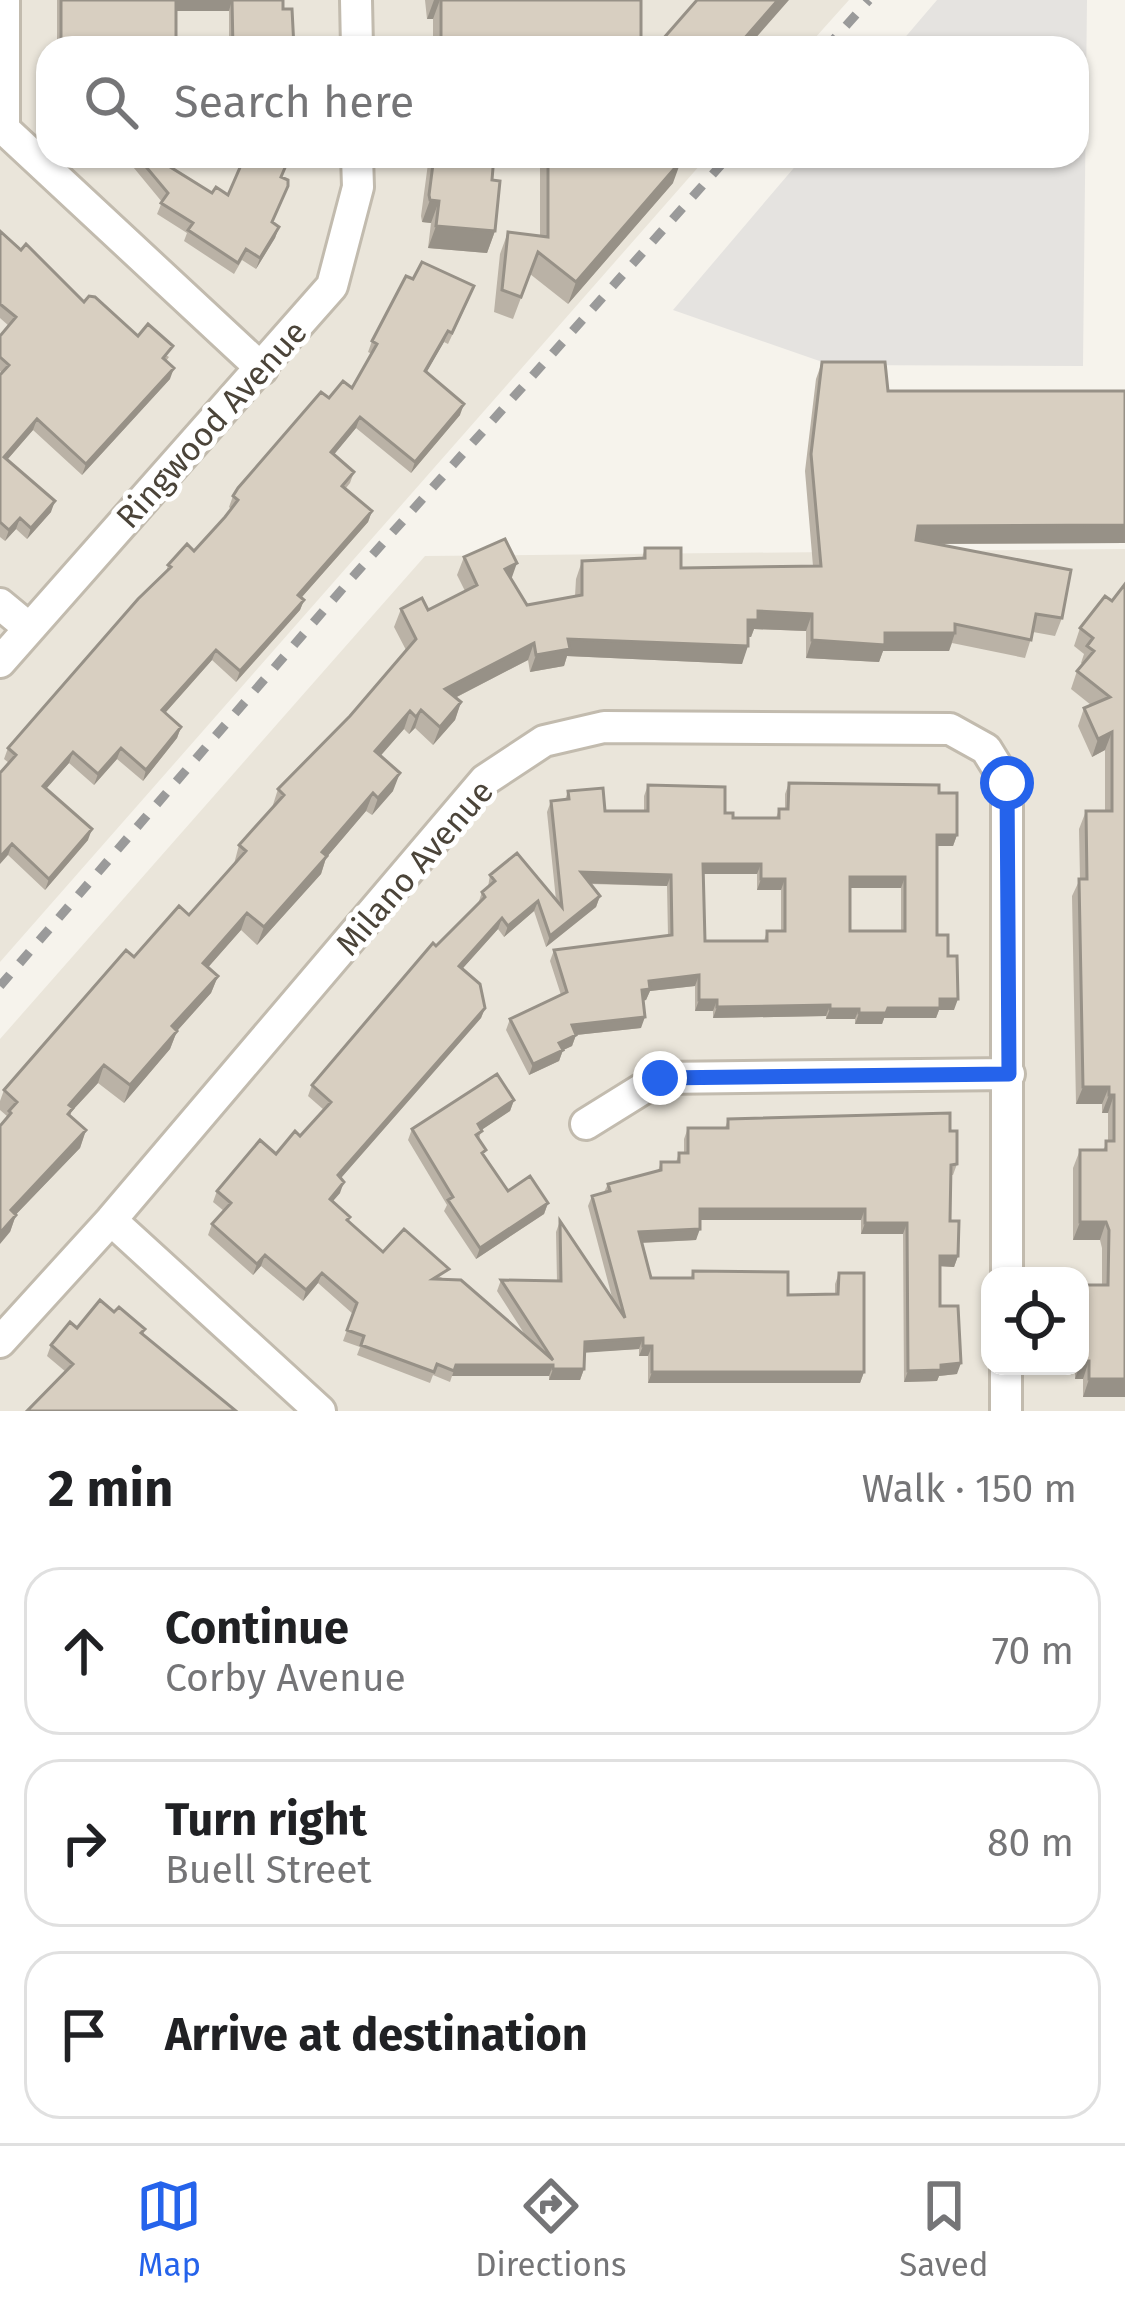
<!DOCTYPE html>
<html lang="en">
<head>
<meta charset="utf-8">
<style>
  :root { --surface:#fff; --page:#f6f6f6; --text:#202124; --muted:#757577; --line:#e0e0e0; --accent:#2563eb }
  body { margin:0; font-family:"Fira Sans",sans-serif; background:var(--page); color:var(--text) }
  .controls { position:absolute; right:36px; bottom:36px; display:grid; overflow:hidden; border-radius:24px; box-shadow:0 3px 9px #0004 }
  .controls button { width:108px; height:108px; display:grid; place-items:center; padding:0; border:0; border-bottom:3px solid var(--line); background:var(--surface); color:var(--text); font:60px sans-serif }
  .stop { position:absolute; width:36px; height:36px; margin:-27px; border:9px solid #2563eb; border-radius:50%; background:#fff }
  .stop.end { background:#2563eb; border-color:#fff; box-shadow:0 3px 12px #0008 }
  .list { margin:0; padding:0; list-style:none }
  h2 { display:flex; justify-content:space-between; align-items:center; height:156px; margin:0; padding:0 48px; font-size:51px }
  h2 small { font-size:39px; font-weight:400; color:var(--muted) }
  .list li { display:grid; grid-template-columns:78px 1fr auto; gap:36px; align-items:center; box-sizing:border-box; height:168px; margin:0 24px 24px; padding:0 24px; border:3px solid var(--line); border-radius:36px }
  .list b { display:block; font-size:45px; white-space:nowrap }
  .list p { margin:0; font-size:39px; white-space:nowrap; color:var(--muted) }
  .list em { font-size:39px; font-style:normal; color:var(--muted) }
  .icon { flex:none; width:66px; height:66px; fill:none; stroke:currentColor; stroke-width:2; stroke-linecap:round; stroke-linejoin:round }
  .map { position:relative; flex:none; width:1125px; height:1411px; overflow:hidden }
  .search { position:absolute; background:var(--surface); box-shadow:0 3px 9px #0004; left:36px; right:36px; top:36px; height:132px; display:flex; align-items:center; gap:30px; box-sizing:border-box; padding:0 42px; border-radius:36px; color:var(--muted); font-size:45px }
  .sheet { height:732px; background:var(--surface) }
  nav { display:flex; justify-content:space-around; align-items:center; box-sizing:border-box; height:168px; border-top:3px solid var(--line); background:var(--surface); font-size:33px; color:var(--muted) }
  nav a { display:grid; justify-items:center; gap:6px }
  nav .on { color:var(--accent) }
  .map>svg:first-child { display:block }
  .residential { fill:#eae5da; fill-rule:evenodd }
  .parking { fill:#e5e3e0 }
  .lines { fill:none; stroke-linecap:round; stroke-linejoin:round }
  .minor-casing { stroke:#c2bbae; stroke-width:36 }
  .minor { stroke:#fff; stroke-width:30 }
  .rail { stroke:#9a9a9a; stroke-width:9; stroke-dasharray:15 15; stroke-linecap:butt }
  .wall { fill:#bab2a6; fill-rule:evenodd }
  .shaded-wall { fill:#979187 }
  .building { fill:#d8cfc1; stroke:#979187; stroke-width:3; fill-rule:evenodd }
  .route { stroke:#2563eb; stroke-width:15 }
  .labels { text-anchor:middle; stroke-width:10; stroke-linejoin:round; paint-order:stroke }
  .street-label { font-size:33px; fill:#4b4439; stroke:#fff }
</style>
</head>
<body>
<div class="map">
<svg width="1125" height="1411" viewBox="0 0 1125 1411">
  <rect width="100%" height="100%" fill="#f6f3ec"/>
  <path class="residential" d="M0,0H849L806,48H48V156H708L0,962Z
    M1125,549V1411H0V1039L425,556ZM990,1276H1080V1366H990Z"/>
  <path class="parking" d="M937,0H1087L1083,366L831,365L673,310L804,156H1077V48H896Z"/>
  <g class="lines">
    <defs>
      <path id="minor" d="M4,0V129L262,369
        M356,0L357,48
        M0,604L29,628
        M0,662L332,286L358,187L357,156
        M586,1124L660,1078L1009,1074
        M111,1220L320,1411
        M0,1342L111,1220L485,780L544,741L604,727L950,729L986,749L1007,783V1276
        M1006,1411V1366"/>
    </defs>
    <use href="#minor" class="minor-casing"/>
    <use href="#minor" class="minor"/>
    <path class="rail" d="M826,48L869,0
      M0,986L350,580L729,156"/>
  </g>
  <path class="wall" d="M57,0H283V9L294,48H229V11H176V48H57Z
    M425,0H641V48H433V19H427Z
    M112,156H174L164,163L212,193L228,195L282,177L273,223L279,227L275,238L256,269L242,260L234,274L184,241L187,233L157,214L162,202L129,162L124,166L120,160L117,163Z
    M429,156H494L492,180L495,231L487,253L428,248L431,223L422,222L421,216Z
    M540,156H653L648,162L673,183L568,304L530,274L513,319L494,312L500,254L508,232L540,236Z
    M0,231L84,302L169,357L166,361L170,379L82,475L33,430L7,460L51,512L27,539L16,529L5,541L0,537V375L2,373L0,371V336L9,326L0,318Z
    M413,279L470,297L448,344L444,342L426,372L460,415L411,473L356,428L334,454L354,472L350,483L346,488L372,511L368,522L301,598L304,600L300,610L236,682L212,660L165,713L181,727L177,738L143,781L117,759L94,785L69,763L46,788L88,840L45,890L8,855L9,763L4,759L8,748L166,573L168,565L194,551L231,509L229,507L233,496L329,398L352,388L372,354L368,352L372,341Z
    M822,362L888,391H1125V543L934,544L1062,618L1055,636L1033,632L1025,658L952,643L949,651H883L879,662L806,658V631L754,629L751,637H748L742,664L567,656L564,666L530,672L528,660L455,698L461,702L455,720L433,745L415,728L409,734L404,729L380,756L393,791L372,815L366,811L326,858L321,874L257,945L241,930L208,967L218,976L211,993L177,1031L170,1049L124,1103L98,1083L71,1112L70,1116L86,1130L80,1148L16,1214L10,1232L7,1116L0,1110V1101L4,1090L134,957L189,915L234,864L239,845L272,808L278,789L350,716L406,650L394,627L401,609L428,610L465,591L457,575L464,557L511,580L527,605L575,596L576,579L582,561L642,558L645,548L681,568L813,566L805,471L816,379Z
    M1112,601L1125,1397H1083V1379H1075V1366H1080V1289L1082,1285H1102V1248L1100,1240H1073V1168L1080,1150H1103L1108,1141V1113H1102V1104H1076L1072,896L1080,879L1079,829L1086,811H1105V750L1092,757L1078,726L1084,708L1091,705L1071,689L1077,671L1083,664L1081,663L1084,654L1074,646L1080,628Z
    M789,783L939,793L957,835L953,846H937V935L948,956L954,1010H939L936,1018H884L882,1024H855V1019H826V1016L713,1018V1011H695V986L650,991L646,1000L643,1001L641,1028L576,1035L572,1046L563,1050L559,1061L529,1075L506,1030L510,1019L561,995L550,961L554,950L668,936L667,886L590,884L600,896L596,907L546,947L534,911L504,937L498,929L462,969L485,1008L481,1018L340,1179V1193L333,1201L348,1221L383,1252L445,1279L527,1338L497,1291L501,1280L557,1281L556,1232L560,1221L613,1301L588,1206L592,1196L604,1192L608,1184L658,1171L661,1162H676L679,1153H684V1139L688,1128H725L728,1119L950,1131L957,1164L953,1175H951L950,1221L958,1256L954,1267L940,1266V1306L957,1374L939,1376L937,1381L904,1382L903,1234H861V1220H700L696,1240L642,1243L651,1278H691L693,1271L788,1295L835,1294V1284L839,1273L864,1372L860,1383H648V1356H639V1349L585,1352L584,1369L580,1380H549V1376H452L450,1382L433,1375L430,1383L357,1355L360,1347L343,1341L353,1314L318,1283L303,1301L261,1266L253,1275L208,1235L212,1224L224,1211L213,1202L217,1191L276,1154L300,1136L324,1110L308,1096L312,1085L436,946L478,904L482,892L488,887L490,875L556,900L547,812L551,801L565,800L568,791L605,811H644V796L648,785L733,818H776L779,809H785V794ZM703,874H757V890H781V931H767L764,941H705ZM850,888H901V931H850Z
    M514,1100L510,1111L481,1130L479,1140L484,1155L508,1191L548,1203L544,1214L476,1259L444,1211L447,1205L408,1140L412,1129Z
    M77,1328L145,1329L143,1335L57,1382L66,1372L47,1356L51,1345Z"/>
  <path class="shaded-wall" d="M176,0H232L229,11H172Z
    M434,0H440L433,19H427Z
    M778,0H789L747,48H736Z
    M641,156H653L628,184L636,162Z
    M681,161L673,183L568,304L576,282Z
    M430,200L439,201L431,223L422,222Z
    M436,226L495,231L487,253L428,248Z
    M279,227L275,238L256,269L260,258Z
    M448,331L444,342L421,382L425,371Z
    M174,368L170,379L82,475L86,464Z
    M464,404L460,415L411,473L415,462Z
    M360,417L356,428L327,463L331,452Z
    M37,419L33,430L0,468L4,457Z
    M55,501L51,512L27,539L31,528Z
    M372,511L368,522L294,606L298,595Z
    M20,518L16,529L5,541L9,530Z
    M1125,525V543L911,544L918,526Z
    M517,563L511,580L505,569Z
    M304,600L300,610L236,682L240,671Z
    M758,611L812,614L806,631L754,629L751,637H742L748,620Z
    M885,633H955L949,651H883L879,662L806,658L812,640Z
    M568,639L748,646L742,664L567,656L564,666L530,672L536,655Z
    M534,643L528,660L439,706L445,689Z
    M216,650L212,660L158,721L162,710Z
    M461,702L455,720L433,745L440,727Z
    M421,710L415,728L409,734L416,717Z
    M410,711L404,729L369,769L375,751Z
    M181,727L177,738L143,781L146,770Z
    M1112,732L1105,750L1092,757L1098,739Z
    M121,748L117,759L94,785L98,774Z
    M73,752L69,763L39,797L43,786Z
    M400,773L393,791L372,815L378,798Z
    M373,793L366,811L326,858L321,874L257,945L264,927L322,852Z
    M92,829L88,840L45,890L49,879Z
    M937,835H957L953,846H933Z
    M12,844L8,855L0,864V857Z
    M703,864H761L757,874H699Z
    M581,872L671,875L667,886L577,883Z
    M850,877H905L901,888H846Z
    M761,879H785L781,890H757Z
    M600,896L596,907L546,947L550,936Z
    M538,901L534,911L504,937L508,926Z
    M247,913L241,930L197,980L203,963Z
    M502,918L498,929L455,977L459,966Z
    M699,975L695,986L650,991L646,1000L638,1001L642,990L649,981Z
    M218,976L211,993L177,1031L170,1049L124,1103L130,1085L172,1026Z
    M940,999H958L954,1010H939L936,1018H884L888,1008Z
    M699,1000H717L713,1011H695Z
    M830,1005L826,1016L713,1018L717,1007Z
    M485,1008L481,1018L334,1186L338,1175Z
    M830,1009H859L855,1019H826Z
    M859,1013H886L882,1024H855Z
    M645,1017L641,1028L576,1035L572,1046L555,1054L559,1043L572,1025Z
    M563,1050L559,1061L529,1075L533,1064Z
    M104,1065L98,1083L71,1112L66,1126L69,1105Z
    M1083,1087H1109L1102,1104H1076Z
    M1109,1095H1114L1108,1113H1102Z
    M514,1100L510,1111L474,1135L478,1124Z
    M86,1130L80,1148L4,1227L11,1210Z
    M344,1182L340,1193L326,1209L330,1199Z
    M548,1203L544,1214L476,1259L480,1248Z
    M700,1209H865L861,1220H696Z
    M16,1215L10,1232L0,1244V1233Z
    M1080,1222H1106L1100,1240H1073Z
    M865,1223H907L903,1234H861Z
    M700,1229L696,1240L635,1243L639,1232Z
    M265,1255L261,1266L253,1275L257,1264Z
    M940,1256H958L954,1267L936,1266Z
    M322,1273L318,1283L303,1301L306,1290Z
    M643,1338L639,1349L581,1353L585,1342Z
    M643,1346H652L648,1356H639Z
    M1081,1361H1089L1083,1379H1075Z
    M961,1363L957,1374L939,1376L937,1381L904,1382L908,1371Z
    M456,1365H553L549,1376H452Z
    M553,1369H584L580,1380H549Z
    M652,1372H864L860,1383H648Z
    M1089,1379H1125V1397H1083Z"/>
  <path class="building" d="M61,0H283V9H292L294,48H233L232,0H176V48H61Z
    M441,0H641V48H441Z
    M697,0H778L736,48H655Z
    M137,156H164L159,160L212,193L216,187L228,195L245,156H290L281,177L288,180V186L272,222L279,227L260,258L246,249L238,263L188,230L193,223L161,203L168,193Z
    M434,156H494L492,180L500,181L495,231L436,226L439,201L430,200L429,195Z
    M548,156H641L636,162L681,161L576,282L538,252L521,297L502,290L508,232L548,237Z
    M0,231L21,250L26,244L84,302L89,296L95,297L138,336L148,324L173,346L163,358L174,368L86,464L37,419L4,457L55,501L31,528L20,518L9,530L0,522V375L9,365L0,357V336L16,317L0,304Z
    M422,262L474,286L452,333L448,331L425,371L464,404L415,462L360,417L331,452L354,472L342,486L372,511L298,595L304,600L240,671L216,650L162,710L181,727L146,770L121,748L98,774L73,752L43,786L92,829L49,879L12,844L0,857V773L16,755L8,748L138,599L171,567L168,565L187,544L194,551L225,517L238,500L233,496L238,488L321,392L329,398L343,381L352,388L377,344L372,341L406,276L413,279Z
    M822,362H885L888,391H1125V525L918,526L916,540L1071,570L1062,618L1036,614L1031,640L955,624V633H885V645L812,640V614L758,611V620H748V646L568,639L570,649L536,655L534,643L445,689L461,702L440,727L421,710L416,717L410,711L375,751L400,773L378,798L373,793L322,852L327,856L264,927L247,913L203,963L218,976L172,1026L177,1031L130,1085L104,1065L69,1105L73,1108L68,1114L86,1130L11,1210L16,1215L0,1233V1126L11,1113L9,1111L17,1102L4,1090L126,950L134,957L179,906L189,915L246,851L239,845L284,795L278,789L350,716L416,639L401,609L422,598L428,610L477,585L464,557L505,539L517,563L505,569L527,605L582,595V561L645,558V548H681V568L821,566L811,454Z
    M1125,584V1379H1089V1361H1081L1082,1285H1108L1109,1230L1106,1222H1080V1150H1106V1141H1114V1095H1109V1087H1083L1079,879H1087L1086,811H1112V732L1098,739L1084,708L1110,697L1077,671L1094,651L1087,646L1093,638L1080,628L1105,596L1112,601Z
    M789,783L939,785V793H957V835H937V935H948V956H957L958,999H940V1008H888L886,1013H859V1009H830V1005L717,1007V1000H699V975L649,981L650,989L642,990L645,1017L572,1025L576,1035L559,1043L563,1050L533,1064L510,1019L567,992L554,950L672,935L671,875L581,872L600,896L550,936L538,901L508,926L502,918L459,966L480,984L485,1008L338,1175L344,1182L330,1199L350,1217L347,1220L383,1252L404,1229L449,1269L433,1279L461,1280L553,1360L501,1280L561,1281L560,1221L625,1318L592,1196L610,1191L608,1184L661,1170V1162H679V1153H688V1128H728V1119L950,1113V1131H957V1164L951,1165L950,1221H959L958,1256H940V1306H958L961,1363L941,1365V1370L908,1371L907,1223H865V1209H700V1229L639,1232L651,1278H693V1271L788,1272V1295L838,1294L839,1273H864V1372H652V1346H643V1338L585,1342L584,1369H553V1365H456L454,1371L437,1364L434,1372L361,1345L364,1336L347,1330L357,1303L322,1273L306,1290L265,1255L257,1264L212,1224L231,1203L217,1191L260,1140L276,1154L295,1131L300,1136L331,1102L312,1085L433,943L436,946L485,897L482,892L495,881L490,875L517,853L562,907L551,801L569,799L568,791L603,788L605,811H648V785L725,787V813H733V818H779V809H788ZM703,864H761V879H785V931H767V941H705ZM850,877H905V931H850Z
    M497,1074L514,1100L478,1124L482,1131L476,1135L486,1150L482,1153L508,1191L530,1176L548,1203L480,1248L448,1200L453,1197L412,1129Z
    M100,1300L114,1312L119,1307L145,1329L141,1333L236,1411H27L73,1364L51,1345L70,1322L77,1328Z"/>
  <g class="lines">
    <path class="route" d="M660,1078L1009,1074L1007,783"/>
  </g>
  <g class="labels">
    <g class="street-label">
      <text transform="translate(211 424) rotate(-48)" y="12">Ringwood Avenue</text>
      <text transform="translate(414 867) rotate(-49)" y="12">Milano Avenue</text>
    </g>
  </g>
</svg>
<div class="controls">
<button><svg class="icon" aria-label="locate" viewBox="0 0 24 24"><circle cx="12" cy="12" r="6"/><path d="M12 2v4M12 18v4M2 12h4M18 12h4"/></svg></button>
</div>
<div class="stop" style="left:1007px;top:783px"></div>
<div class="stop end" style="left:660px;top:1078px"></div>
<div class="search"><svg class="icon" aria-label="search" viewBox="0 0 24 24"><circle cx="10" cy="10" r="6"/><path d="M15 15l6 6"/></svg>Search here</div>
</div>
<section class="sheet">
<h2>2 min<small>Walk · 150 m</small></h2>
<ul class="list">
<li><svg class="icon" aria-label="ahead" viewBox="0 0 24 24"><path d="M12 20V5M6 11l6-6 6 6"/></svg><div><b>Continue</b><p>Corby Avenue</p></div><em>70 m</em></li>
<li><svg class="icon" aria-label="right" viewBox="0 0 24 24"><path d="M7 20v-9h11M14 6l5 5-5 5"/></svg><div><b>Turn right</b><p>Buell Street</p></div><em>80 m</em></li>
<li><svg class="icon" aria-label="arrive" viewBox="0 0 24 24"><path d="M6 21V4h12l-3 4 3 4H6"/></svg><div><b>Arrive at destination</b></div></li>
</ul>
</section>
<nav>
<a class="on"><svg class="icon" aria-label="map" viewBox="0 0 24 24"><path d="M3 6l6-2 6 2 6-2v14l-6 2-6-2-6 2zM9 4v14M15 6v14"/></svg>Map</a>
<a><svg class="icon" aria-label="directions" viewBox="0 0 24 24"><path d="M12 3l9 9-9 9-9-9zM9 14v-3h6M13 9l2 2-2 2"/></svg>Directions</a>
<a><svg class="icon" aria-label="saved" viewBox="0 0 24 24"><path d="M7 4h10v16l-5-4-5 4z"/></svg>Saved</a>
</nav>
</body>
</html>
